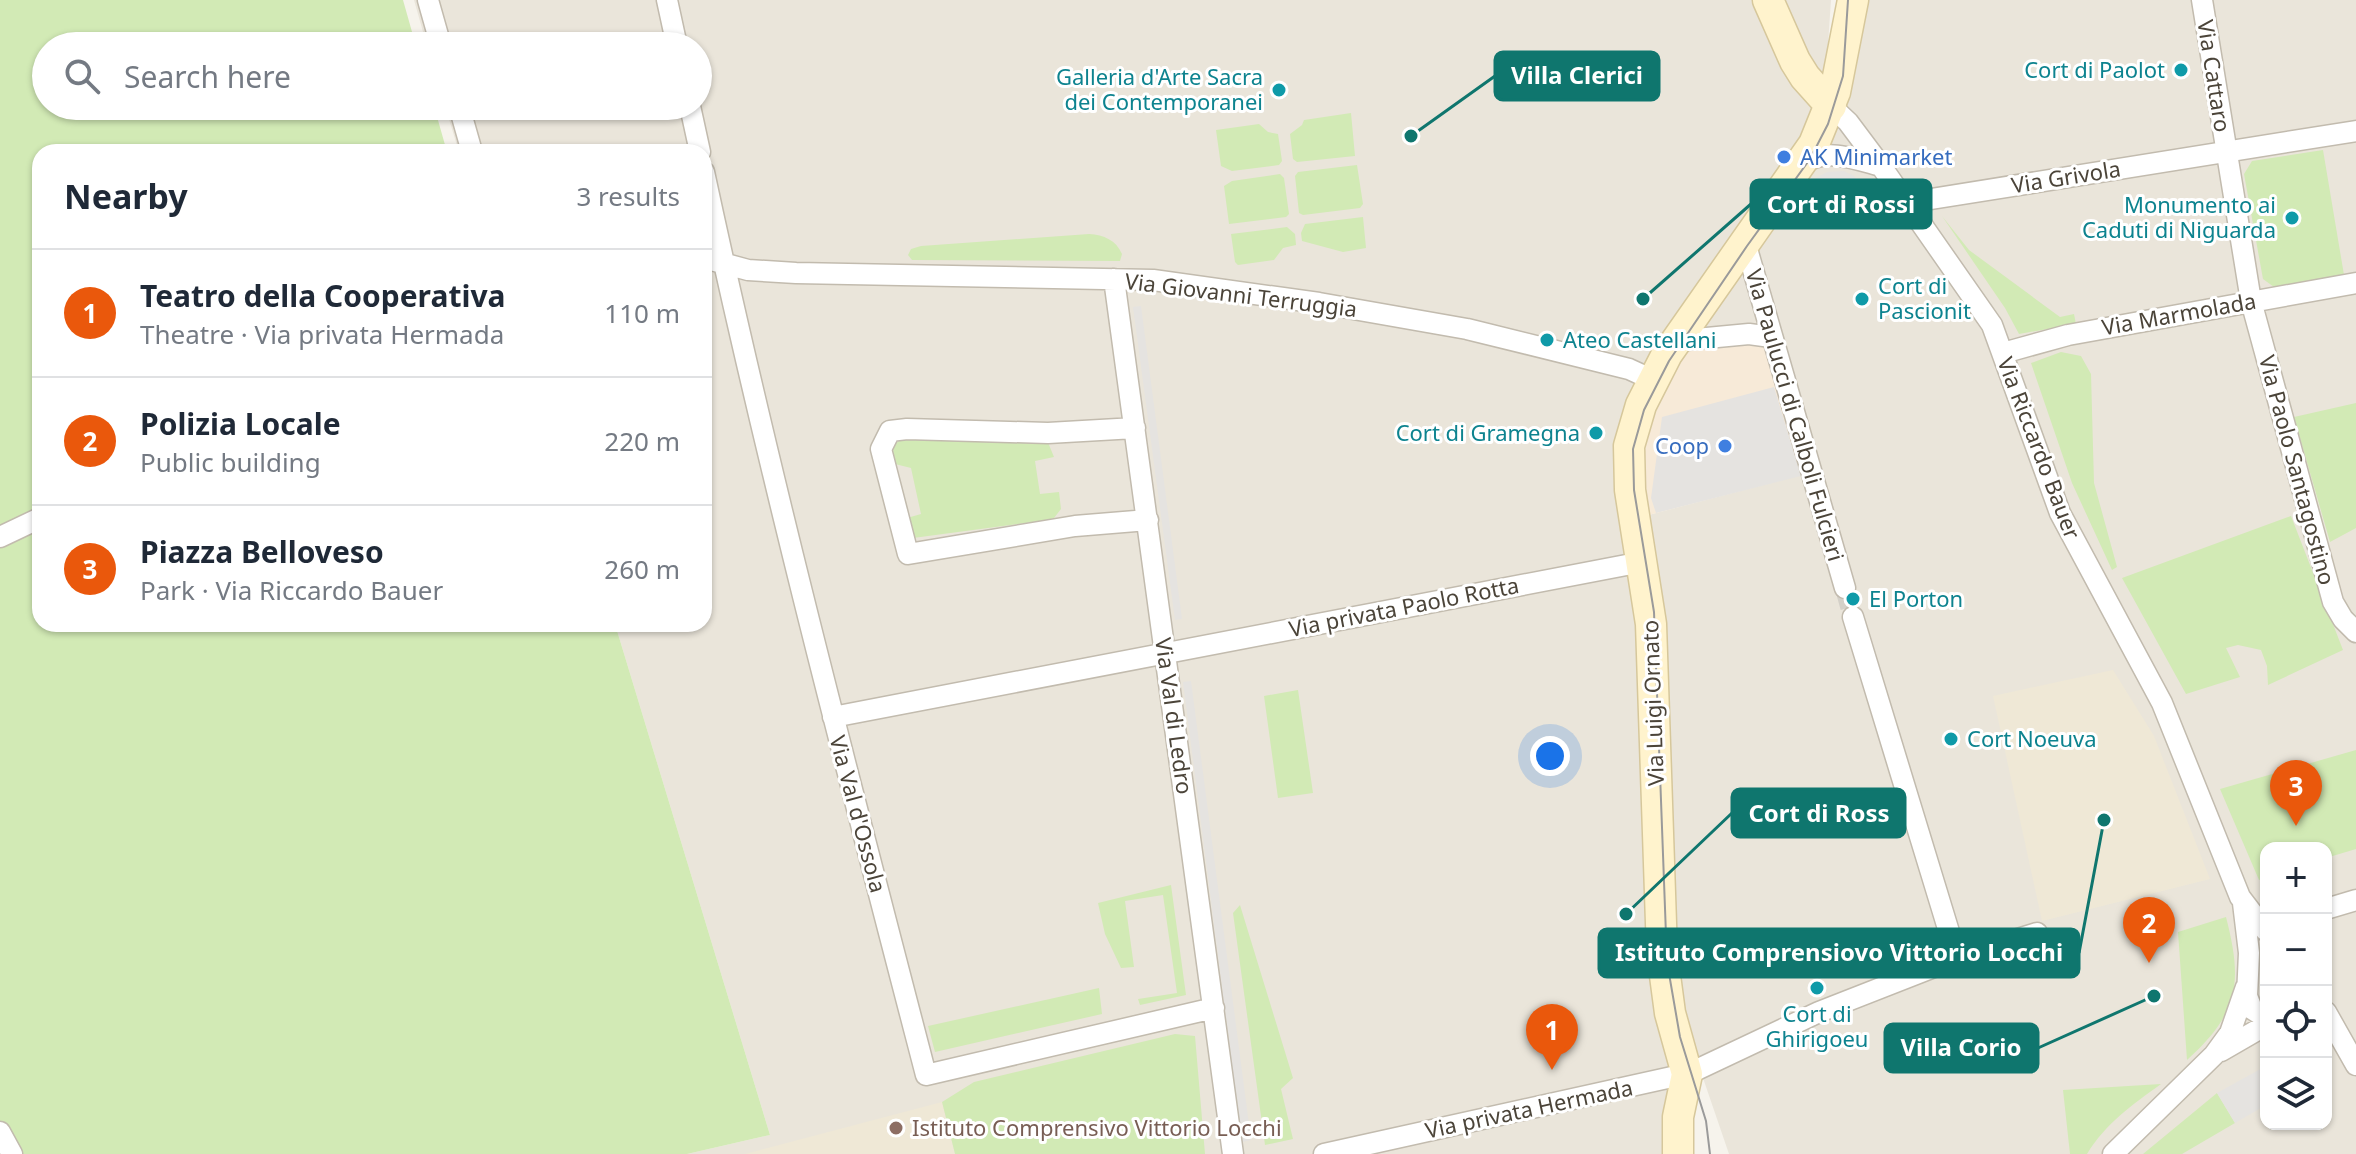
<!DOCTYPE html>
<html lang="en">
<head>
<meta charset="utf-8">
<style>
  :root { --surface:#fff; --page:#f2f2f3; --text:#1f2937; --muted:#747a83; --line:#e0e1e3; --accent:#ea580c }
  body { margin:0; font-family:"Noto Sans",sans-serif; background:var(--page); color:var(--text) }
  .controls { position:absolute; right:24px; bottom:24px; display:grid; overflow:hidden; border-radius:16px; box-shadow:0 2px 6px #0004 }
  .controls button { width:72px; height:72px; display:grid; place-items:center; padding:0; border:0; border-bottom:2px solid var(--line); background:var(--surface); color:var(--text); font:40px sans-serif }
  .you { position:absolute; left:1550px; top:756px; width:28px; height:28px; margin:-20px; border:6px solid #fff; border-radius:50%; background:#1a73e8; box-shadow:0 0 0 12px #1a73e833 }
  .badge { display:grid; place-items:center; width:52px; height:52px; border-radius:50%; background:var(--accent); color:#fff; font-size:26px; font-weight:700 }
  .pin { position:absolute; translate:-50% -66px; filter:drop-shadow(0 2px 4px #0008) }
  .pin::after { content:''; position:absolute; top:42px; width:28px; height:24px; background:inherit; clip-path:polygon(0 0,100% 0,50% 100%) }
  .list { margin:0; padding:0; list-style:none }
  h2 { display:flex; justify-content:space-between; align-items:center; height:104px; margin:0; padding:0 32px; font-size:34px }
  h2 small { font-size:26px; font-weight:400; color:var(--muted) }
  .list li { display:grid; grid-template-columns:52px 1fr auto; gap:24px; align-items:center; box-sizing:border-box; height:128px; padding:0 32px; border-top:2px solid var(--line) }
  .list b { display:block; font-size:30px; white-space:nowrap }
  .list p { margin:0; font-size:26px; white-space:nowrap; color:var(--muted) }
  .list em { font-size:26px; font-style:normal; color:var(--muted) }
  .icon { flex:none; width:44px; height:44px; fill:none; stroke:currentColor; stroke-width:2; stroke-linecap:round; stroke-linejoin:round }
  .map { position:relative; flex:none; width:2356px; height:1154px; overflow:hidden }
  .search { position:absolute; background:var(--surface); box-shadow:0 2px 6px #0004; left:32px; top:32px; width:680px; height:88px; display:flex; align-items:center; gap:20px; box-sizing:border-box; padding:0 28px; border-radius:44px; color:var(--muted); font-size:30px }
  .panel { position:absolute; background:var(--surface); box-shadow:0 2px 6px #0004; left:32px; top:144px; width:680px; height:488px; border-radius:24px }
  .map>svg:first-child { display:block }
  .residential { fill:#eae5da; fill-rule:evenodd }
  .commercial { fill:#f7ead8 }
  .education { fill:#efe8d6 }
  .green { fill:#d2eab5 }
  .parking { fill:#e5e3e0 }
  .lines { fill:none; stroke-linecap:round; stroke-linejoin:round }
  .minor-tunnel { stroke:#d4d0c8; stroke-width:20; stroke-dasharray:20 10; stroke-linecap:butt }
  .minor-casing { stroke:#c2bbae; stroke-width:23 }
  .secondary-casing { stroke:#d6c79b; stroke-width:33 }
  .minor { stroke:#fff; stroke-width:20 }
  .secondary { stroke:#fff3cd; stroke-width:30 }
  .tram { stroke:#9a9a9a; stroke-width:2 }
  .culture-dot { fill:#0f9aa8; stroke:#fff; stroke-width:3 }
  .shop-dot { fill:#3f7fe0; stroke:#fff; stroke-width:3 }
  .education-dot { fill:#8d6e63; stroke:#fff; stroke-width:3 }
  .labels { text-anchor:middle; stroke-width:6; stroke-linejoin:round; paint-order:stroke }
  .culture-label { font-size:22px; fill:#0d838f; stroke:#fff; text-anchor:end }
  .street-label { font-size:22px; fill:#4b4439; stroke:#fff }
  .shop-label { font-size:22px; fill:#366cbe; stroke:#fff; text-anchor:start }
  .education-label { font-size:22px; fill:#785e54; stroke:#fff; text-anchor:start }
  .leader { fill:none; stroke:#0f766e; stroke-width:3 }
  .callout-dot { fill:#0f766e; stroke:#fff; stroke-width:3 }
  .callout { fill:#0f766e; stroke:#0f766e; stroke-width:3 }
  .callout-label { font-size:24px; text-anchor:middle; font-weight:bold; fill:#fff }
</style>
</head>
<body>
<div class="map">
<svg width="2356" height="1154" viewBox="0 0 2356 1154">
  <rect width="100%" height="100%" fill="#f6f3ec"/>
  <path class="residential" d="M414,0H1831L1826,74L1793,160L1644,381L1643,622L1674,1154H687L770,1135L615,624H704V152H459L445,106H698V46H427Z
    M1856,0H2356V1154H1729L1703,1078L1691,1066L1682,1036L1641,517L1809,473L1687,336L1773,213ZM2266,848H2326V1124H2266Z"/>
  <path class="commercial" d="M1768,341L1809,473L1641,517L1636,446L1683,344Z"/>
  <path class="education" d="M2113,670L2154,736L2210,879L2042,921L1993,696Z
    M942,1102L955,1154H745Z"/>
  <path class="green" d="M0,0H403L416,46H46V106H434L447,152H40V624H615L770,1135L687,1154H0Z
    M1351,113L1355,156L1297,162L1293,159L1290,134L1302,125L1304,120Z
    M1259,124L1268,132L1278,134L1282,161L1279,165L1232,171L1221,166L1216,130Z
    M2323,150L2344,275L2274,287L2263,279L2244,174L2252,161Z
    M1357,165L1363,204L1360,208L1303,215L1299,213L1295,176L1298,172Z
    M1280,174L1284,178L1289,214L1286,217L1229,224L1224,186L1232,181Z
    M1942,216L1969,250L2060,317L2074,314L2076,324L2019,334L2005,308Z
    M1363,217L1366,248L1343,252L1302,241L1301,233L1305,224Z
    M1287,227L1295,234L1296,245L1283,248L1274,260L1238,265L1235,262L1231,234Z
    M1089,234C1104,235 1116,240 1122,254L1120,261L912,260L908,255L911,249L921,246Z
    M2061,352L2081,356L2091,374L2094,483L2117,567L2112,570L2072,483L2031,363Z
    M2356,403V528L2330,542L2294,417Z
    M905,439L1047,440L1054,457L1035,461L1040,494L1059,492L1061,509L1054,518L1047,520L913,538L907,518L921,514L911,468L895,464C892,452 891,442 905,439Z
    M2291,516L2343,650L2268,685L2267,666L2261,650L2238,645L2226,648L2240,677L2186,694L2122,578Z
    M1298,690L1313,793L1278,798L1264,696Z
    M2356,750V849L2326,858V848H2266V878L2259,880L2220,789Z
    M1171,885L1186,995L1140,1005L1138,999L1177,993L1163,895L1125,901L1134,967L1121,968L1105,934L1098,903Z
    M1240,905L1293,1078L1281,1089L1293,1139L1265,1145L1233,913Z
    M2226,917C2243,983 2239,1013 2187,1060L2178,932Z
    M1099,988L1102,1014L935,1052L928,1026Z
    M1175,1034L1195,1036L1205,1154H955L942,1102L974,1082Z
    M2161,1084C2132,1105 2106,1123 2087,1154H2070L2063,1090Z
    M2217,1093L2235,1123L2182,1154H2143Z"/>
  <path class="parking" d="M1844,171L1854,176L1884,215L1783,221L1816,178L1827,172Z
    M1141,306L1182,619L1175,620L1133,307Z
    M1774,387L1801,476L1656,513L1651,498L1662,417Z
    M1191,681L1251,1140L1242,1142L1183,682Z
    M2266,1066V1105L2235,1123L2217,1093Z"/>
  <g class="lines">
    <path class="minor-tunnel" d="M1845,588L1853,617"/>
    <defs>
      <path id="minor" d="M428,0L441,46
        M667,0L677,46
        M2202,0L2251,301L2333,602L2343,619L2356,632
        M459,106L472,152
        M690,106L700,152
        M1831,106L1848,122L1881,166L1992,325L2060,513L2162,703L2240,897L2266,931
        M1800,166C1823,146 1855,159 1881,166
        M704,172C769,475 848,775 926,1075L1214,1008
        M1906,203L2356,131
        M1745,242L1845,588
        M704,258L748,270L796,273L1153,280L1319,303L1467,329L1629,369L1653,380
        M1114,279L1233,1154
        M1675,341L1749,334L1771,337
        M2003,353L2068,335L2356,283
        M1135,428L1048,433L907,429L890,431L881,449L908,554L1075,526L1148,520
        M0,537L40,518
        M1853,617L1957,958
        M833,717L1642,562
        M2243,903L2249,953L2247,996L2252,1009L2266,1018
        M2326,909L2356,900
        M2326,1012L2356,1065
        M2221,1051L2266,1025
        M0,1132L12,1154
        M1324,1154L1690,1073L1819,1012L1957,958L2037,933
        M2113,1154L2214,1055L2230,1033L2246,987"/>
      <path id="secondary" d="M1768,0L1795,61L1805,77L1831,106
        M1678,1154V1117L1687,1074L1670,1013L1662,953L1651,624L1630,490L1629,446L1641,405L1667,354L1814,144L1835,92L1853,0"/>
    </defs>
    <use href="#minor" class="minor-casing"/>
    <use href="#secondary" class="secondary-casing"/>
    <use href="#minor" class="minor"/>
    <use href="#secondary" class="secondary"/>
    <path class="tram" d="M1710,1154L1706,1121L1680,1037L1667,962L1654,612L1634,490L1633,449L1644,410L1669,361L1747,246L1810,159L1828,124L1843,76L1848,0"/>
  </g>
  <g class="culture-dot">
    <circle cx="2181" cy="70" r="8"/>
    <circle cx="1279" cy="90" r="8"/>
    <circle cx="2292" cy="218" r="8"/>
    <circle cx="1862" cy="299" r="8"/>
    <circle cx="1547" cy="340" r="8"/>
    <circle cx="1596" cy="433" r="8"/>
    <circle cx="1853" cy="599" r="8"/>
    <circle cx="1951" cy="739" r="8"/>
    <circle cx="1817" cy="988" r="8"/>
  </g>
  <g class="shop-dot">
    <circle cx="1784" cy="157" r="8"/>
    <circle cx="1725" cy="446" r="8"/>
  </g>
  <circle class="education-dot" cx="896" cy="1128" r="8"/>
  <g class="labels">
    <g class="culture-label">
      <text x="2165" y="78">Cort di Paolot</text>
      <text x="1263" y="85">Galleria d'Arte Sacra<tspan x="1263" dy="25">dei Contemporanei</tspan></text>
      <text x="2276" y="213">Monumento ai<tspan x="2276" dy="25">Caduti di Niguarda</tspan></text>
      <text x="1878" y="294" text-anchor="start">Cort di<tspan x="1878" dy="25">Pascionit</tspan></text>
      <text x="1563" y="348" text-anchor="start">Ateo Castellani</text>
      <text x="1580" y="441">Cort di Gramegna</text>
      <text x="1869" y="607" text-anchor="start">El Porton</text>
      <text x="1967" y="747" text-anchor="start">Cort Noeuva</text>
      <text x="1817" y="1022" text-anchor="middle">Cort di<tspan x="1817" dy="25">Ghirigoeu</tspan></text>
    </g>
    <g class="street-label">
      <text transform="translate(2214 76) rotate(81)" y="8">Via Cattaro</text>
      <text transform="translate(2066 177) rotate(-9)" y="8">Via Grivola</text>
      <text transform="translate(1241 295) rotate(7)" y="8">Via Giovanni Terruggia</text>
      <text transform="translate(2179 314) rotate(-10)" y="8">Via Marmolada</text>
      <text transform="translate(1795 415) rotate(74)" y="8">Via Paulucci di Calboli Fulcieri</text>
      <text transform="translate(2039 448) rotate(69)" y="8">Via Riccardo Bauer</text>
      <text transform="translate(2297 470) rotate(75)" y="8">Via Paolo Santagostino</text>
      <text transform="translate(1404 607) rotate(-11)" y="8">Via privata Paolo Rotta</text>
      <text transform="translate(1653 703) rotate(-92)" y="8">Via Luigi Ornato</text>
      <text transform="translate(1174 716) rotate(82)" y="8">Via Val di Ledro</text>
      <text transform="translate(858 814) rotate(75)" y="8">Via Val d'Ossola</text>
      <text transform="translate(1529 1109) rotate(-12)" y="8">Via privata Hermada</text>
    </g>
    <g class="shop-label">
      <text x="1800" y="165">AK Minimarket</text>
      <text x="1709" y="454" text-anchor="end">Coop</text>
    </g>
    <g class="education-label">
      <text x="912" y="1136">Istituto Comprensivo Vittorio Locchi</text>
    </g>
  </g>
  <path class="leader" d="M1411 136L1495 76M1643 299L1751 204M1626 914L1732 813M2104 820L2079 953M2154 996L2038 1048"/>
  <g class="callout-dot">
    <circle cx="1411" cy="136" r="8"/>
    <circle cx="1643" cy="299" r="8"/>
    <circle cx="1626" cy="914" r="8"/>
    <circle cx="2104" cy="820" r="8"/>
    <circle cx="2154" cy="996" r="8"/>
  </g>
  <g class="callout">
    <rect x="1495" y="52" width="164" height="48" rx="8"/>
    <rect x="1751" y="180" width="180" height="48" rx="8"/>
    <rect x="1732" y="789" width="173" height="48" rx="8"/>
    <rect x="1599" y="929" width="480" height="48" rx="8"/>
    <rect x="1885" y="1024" width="153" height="48" rx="8"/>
  </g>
  <g class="callout-label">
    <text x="1577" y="84">Villa Clerici</text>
    <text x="1841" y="213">Cort di Rossi</text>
    <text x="1819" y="822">Cort di Ross</text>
    <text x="1839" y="961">Istituto Comprensiovo Vittorio Locchi</text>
    <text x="1961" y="1056">Villa Corio</text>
  </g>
</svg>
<div class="controls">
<button>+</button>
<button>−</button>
<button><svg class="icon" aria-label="locate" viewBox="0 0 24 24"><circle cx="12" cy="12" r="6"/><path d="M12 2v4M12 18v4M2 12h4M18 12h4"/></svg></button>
<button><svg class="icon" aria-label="layers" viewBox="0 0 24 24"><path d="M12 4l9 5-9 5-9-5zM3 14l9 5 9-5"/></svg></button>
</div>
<div class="you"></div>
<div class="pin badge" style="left:1552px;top:1070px">1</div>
<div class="pin badge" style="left:2149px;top:963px">2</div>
<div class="pin badge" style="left:2296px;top:826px">3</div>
<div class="search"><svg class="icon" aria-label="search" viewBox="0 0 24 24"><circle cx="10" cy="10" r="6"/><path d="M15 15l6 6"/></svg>Search here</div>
<section class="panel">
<h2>Nearby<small>3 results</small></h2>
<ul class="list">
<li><span class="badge">1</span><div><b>Teatro della Cooperativa</b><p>Theatre · Via privata Hermada</p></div><em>110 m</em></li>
<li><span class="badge">2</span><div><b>Polizia Locale</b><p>Public building</p></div><em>220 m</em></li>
<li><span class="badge">3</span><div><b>Piazza Belloveso</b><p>Park · Via Riccardo Bauer</p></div><em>260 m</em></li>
</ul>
</section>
</div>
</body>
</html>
